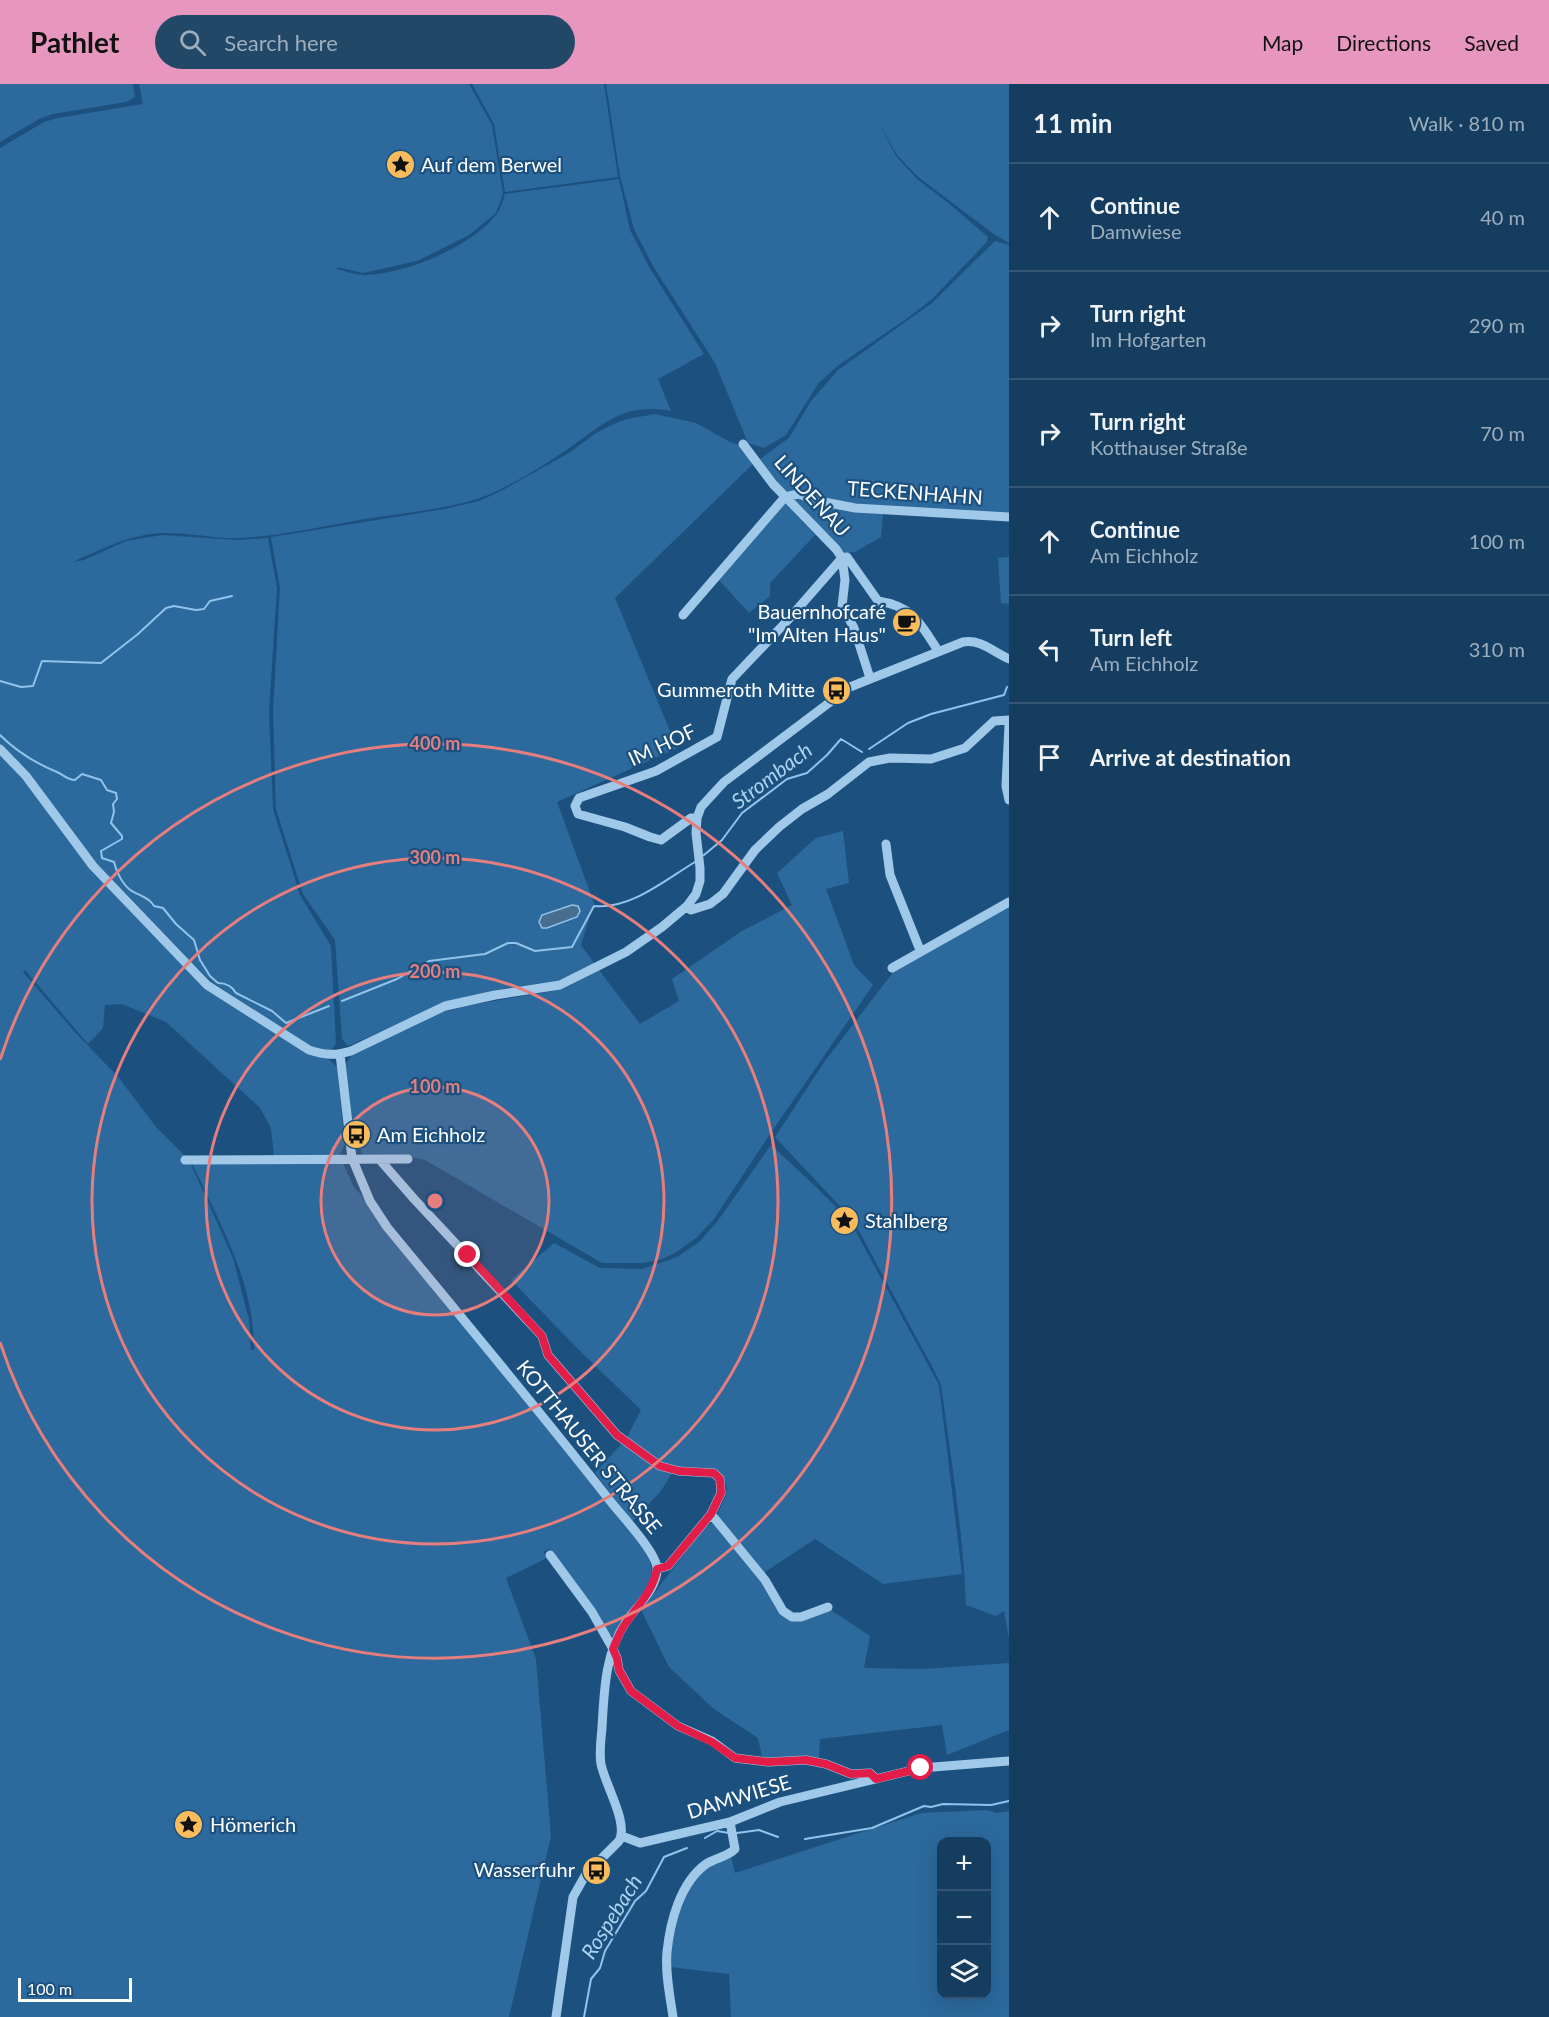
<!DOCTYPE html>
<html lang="en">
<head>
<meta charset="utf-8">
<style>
  :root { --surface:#153d5f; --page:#224868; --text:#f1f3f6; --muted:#9daebd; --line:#345674; --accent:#e797bd }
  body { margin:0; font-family:Lato,sans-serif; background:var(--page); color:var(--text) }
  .controls { position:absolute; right:18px; bottom:18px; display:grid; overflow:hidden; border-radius:12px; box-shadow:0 6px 24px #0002 }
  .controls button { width:54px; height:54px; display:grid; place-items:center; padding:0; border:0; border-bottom:2px solid var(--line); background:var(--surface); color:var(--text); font:30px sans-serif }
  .scale { position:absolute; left:18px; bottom:15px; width:114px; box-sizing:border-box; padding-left:6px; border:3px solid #fff; border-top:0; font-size:16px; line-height:21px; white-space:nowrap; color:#fff; -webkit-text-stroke:4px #1c517f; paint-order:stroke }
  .stop { position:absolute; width:18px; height:18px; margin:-14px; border:4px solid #e11d48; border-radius:50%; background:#fff }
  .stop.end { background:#e11d48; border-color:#fff; box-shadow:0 2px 6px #0008 }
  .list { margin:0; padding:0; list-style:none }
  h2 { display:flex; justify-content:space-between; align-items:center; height:78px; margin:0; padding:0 24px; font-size:26px }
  h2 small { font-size:20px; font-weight:400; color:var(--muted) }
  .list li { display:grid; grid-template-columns:39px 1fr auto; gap:18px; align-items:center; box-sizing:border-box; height:108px; padding:0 24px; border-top:2px solid var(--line) }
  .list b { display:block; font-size:22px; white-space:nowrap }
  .list p { margin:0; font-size:20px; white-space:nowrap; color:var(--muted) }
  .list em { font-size:20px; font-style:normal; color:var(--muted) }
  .icon { flex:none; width:33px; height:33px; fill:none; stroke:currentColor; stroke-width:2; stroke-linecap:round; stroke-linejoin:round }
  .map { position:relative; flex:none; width:1009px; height:1933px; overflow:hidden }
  header { display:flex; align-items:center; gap:36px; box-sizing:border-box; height:84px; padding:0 30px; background:var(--accent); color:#111 }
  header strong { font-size:28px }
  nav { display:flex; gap:33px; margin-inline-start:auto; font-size:21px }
  .search { width:420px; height:54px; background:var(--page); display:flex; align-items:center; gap:15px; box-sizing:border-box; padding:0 21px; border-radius:33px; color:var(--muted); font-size:22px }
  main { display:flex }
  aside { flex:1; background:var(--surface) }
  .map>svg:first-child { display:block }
  .green { fill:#2c699c; fill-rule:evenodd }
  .water { fill:#476e8f; stroke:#92c4eb; stroke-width:1.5 }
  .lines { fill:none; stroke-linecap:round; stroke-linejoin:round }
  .stream { stroke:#92c4eb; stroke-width:2 }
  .minor { stroke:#9fc8e9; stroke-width:9 }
  .route { stroke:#e11d48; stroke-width:8 }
  .ring { fill:none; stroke:#e67e7e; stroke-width:3 }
  .labels { text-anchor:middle; stroke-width:4.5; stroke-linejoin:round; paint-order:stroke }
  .poi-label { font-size:20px; fill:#fff; stroke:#1c517f; text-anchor:start }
  .street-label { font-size:20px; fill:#fff; stroke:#1c517f }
  .water-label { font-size:21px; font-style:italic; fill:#abd2f1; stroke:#1c517f }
  .centre { fill:#e67e7e; stroke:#1c517f; stroke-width:3 }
  .ring-label { font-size:18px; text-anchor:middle; font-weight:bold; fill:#e67e7e; stroke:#1c517f; stroke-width:4.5; stroke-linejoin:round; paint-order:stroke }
</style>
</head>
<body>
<header>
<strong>Pathlet</strong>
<div class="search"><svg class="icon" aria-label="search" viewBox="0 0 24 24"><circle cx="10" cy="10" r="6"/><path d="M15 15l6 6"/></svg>Search here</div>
<nav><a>Map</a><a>Directions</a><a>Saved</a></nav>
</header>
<main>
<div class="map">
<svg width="1009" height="1933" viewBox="0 0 1009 1933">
  <rect width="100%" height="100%" fill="#1c517f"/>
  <path class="green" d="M0,0H133L135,13L126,18L53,30L39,35L0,58Z
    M139,0H469L492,41L503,110L496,129L469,151L417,177L363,189L337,183V185C345,187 355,191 364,191C406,190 469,164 496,131C501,125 503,117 505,110L619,95L630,146L649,183L704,270L658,295L671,327C621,318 602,342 565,367C538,385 508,404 477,415C442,426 402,429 365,435C324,442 282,452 240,454C214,455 188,448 163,449C130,450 102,465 73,478L84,476L126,457L162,451L237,456L268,454L277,504L269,627L273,725L300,811L331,862L336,960L330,967L312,964L209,896L109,792L205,904L327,974L337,983L345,1060L339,1072H274L271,1044L260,1024L166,938L122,920L105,921L103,944L88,960L25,886L23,888L74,947L119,994L156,1043L189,1076L233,1174L249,1236L251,1266H254C255,1198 218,1136 191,1077L343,1079L353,1102L364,1114L385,1146L588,1394L650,1473L652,1492L644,1507L616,1551L610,1552L595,1527L550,1465L543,1468L547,1474L506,1494L536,1575L551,1752L509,1933H0V64L44,38L58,34L143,20Z
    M472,0H604L618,93L505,108L494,40Z
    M606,0H1009V159L995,151L918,93L897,71L878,38L896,72L917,95L946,117L988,153L987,158L931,216L909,233L836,283L818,300L786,351L764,364L748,359L715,279L653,182L634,145L620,92Z
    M995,157L1009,161V430L855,422L825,415L799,405L786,410L760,375L789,354L811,317L838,286L932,219Z
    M655,330L696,339L730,358L741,362L754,379L615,514L677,664L557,718L594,819L581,861L595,880L564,896L496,906L444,919L348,962L342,955L335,856L303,810L276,725L273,627L280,504L271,453L445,425L479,417L501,407L569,369L596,349L614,340L627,335Z
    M795,414L854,427L883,430L881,453L855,468L845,469L795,418Z
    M785,419L815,451L770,499V512L749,529L719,496Z
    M1009,473V520L1001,519L998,474Z
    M843,747L849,799L826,805L854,881L873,901L768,1053L714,1135L696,1154L675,1169L660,1176L643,1179H602L425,1076L408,1072L362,1071L357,1046L351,1037L345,981L351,972L446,925L564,905L599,886L640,940L679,917L672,895L742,847L792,821L777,789L816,754Z
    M1009,821V1554L1004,1527L996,1532L966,1521C963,1447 951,1374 941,1301L935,1288L853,1136L775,1053L825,977L894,887Z
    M771,1061L812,1099L850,1137L939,1301L962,1490L883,1500L815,1455L762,1490L718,1435C717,1422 730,1414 726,1400C719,1375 684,1387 664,1381C651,1376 637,1363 626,1355L641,1326L582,1269L511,1196L554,1159L600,1184L642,1185L677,1173L699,1158L717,1138Z
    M624,1357L672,1389L661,1407L632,1438L595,1389Z
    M713,1438L792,1534L828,1524L870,1552L864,1584L924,1585L1009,1579V1646L947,1671L942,1641L820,1655L819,1674L762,1673L758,1654L714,1625L669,1583L641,1526L705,1443Z
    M987,1726L996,1729L1009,1727V1933H731L729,1890L670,1883C671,1848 680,1810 706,1785C712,1779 723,1775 731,1772L735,1789L921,1729ZM942,1758H987V1910H942Z"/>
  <path class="water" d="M572,821L578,822L580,827L577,833L547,844H542L539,838L542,831Z"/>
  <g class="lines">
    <path class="stream" d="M0,597L21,603L33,602L42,577L101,579L138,550L166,524L174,522L196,526L204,525L210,517L232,512
      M0,651C17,668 35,679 57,688C64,691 67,696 75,696L82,690L101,696L107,706L116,709L117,715L113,720L114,728L111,739L122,752V755L101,767L102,774L114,778C116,787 122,799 129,805C138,812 148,812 154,822L163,824L176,840L194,856L200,876L210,892L218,899C226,899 232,902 236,909L272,927L286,939L329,922
      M869,665L908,639L931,630L1004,611L1007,603
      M704,771L722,756L742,729L787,695L807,689L827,671L841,655L862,668
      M342,917L397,895L429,877L485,870L508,859H516L535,867L572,863L594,822C630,826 665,796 695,778
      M737,1749L759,1746L778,1753
      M705,1754L717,1747L729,1749
      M805,1755L872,1744L924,1722L931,1723L943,1720L991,1721L1009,1717
      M584,1933L591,1895L600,1884L605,1867L635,1817L646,1807L664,1773L687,1764"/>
    <path class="minor" d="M743,360L773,400L836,465L842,474L845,496L842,522L854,544L870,594
      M683,531L785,413L798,410L824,418L855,424L1009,433
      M1009,641L1006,702L1009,716
      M0,665L26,692L93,782L207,901L309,966C325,971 335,972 351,967L445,922L495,911L560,901L626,868L662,843L687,822L696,810L700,797V784L696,749L697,734L701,723L724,698L850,603L963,558C981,555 993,568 1009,575
      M697,734H691L661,756L650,753L625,743L578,730L575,722L579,714L656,687L717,653L732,595L787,537L842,474L847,473L878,517C913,522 921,540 938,567
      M886,760L890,791L920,866
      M687,822L691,826L710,820L723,810L755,766L779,743L802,725L828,710L869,678L890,674L931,675L965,664L994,637L1009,636
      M892,884L1009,818
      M340,970L352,1074L370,1117L387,1143C462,1234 538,1325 611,1418C622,1432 656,1468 657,1484C658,1504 636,1523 626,1538C605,1568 604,1609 602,1644C601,1655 599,1668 601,1680C605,1701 629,1739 619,1757L586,1790L573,1813L556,1933
      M185,1076L408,1075
      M380,1076L415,1116L542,1252L548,1271L617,1351L660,1382L679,1387L714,1389L720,1395L721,1409L711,1430L668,1482L657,1485
      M711,1430L765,1496L783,1527L792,1533H801L828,1523
      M550,1471L592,1528L613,1565L617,1574L619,1586L631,1607L678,1642L712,1657L735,1674L768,1678L806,1676L826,1680L851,1690L870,1689L876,1695
      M622,1752L640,1759L730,1738L780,1718L921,1684L1009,1677
      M673,1933C670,1912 665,1889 667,1868C670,1838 680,1799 706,1780C715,1774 727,1773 735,1765L730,1738"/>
  </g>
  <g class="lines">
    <path class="route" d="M468,1171L542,1252L548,1271L617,1351L660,1382L679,1387L714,1389L720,1395L721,1409L711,1430L668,1482L657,1485C653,1507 638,1521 626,1539C620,1546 617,1556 613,1565L617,1574L619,1586L631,1607L678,1642L712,1658L735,1674L768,1678L806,1676L826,1680L851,1690L870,1689L876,1695L921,1684"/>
  </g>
  <circle cx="435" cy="1117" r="114" fill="#e67e7e" fill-opacity=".12"/>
  <g class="ring">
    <circle cx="435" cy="1117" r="114"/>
    <circle cx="435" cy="1117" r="229"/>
    <circle cx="435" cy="1117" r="343"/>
    <path d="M0 976A457 457 0 1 1 0 1258"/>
  </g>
  <defs>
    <symbol id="sight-disc" viewBox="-11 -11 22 22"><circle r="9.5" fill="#f9bc5d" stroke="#1c517f"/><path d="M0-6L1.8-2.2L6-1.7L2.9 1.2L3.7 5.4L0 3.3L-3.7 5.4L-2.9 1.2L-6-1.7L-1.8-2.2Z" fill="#111"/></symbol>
    <symbol id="cafe-disc" viewBox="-11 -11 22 22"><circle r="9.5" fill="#f9bc5d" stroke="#1c517f"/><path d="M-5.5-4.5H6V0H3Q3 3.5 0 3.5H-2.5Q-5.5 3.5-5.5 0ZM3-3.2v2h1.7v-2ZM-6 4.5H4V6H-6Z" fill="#111"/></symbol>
    <symbol id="bus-disc" viewBox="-11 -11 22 22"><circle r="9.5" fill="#f9bc5d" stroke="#1c517f"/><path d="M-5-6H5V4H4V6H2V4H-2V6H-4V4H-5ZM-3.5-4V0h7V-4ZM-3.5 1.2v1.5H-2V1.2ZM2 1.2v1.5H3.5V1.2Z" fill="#111"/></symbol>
  </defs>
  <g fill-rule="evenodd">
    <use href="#sight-disc" x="384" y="64" width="33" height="33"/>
    <use href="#cafe-disc" x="890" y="522" width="33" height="33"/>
    <use href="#bus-disc" x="820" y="590" width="33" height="33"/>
    <use href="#bus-disc" x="340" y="1034" width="33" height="33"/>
    <use href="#sight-disc" x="828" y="1120" width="33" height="33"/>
    <use href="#sight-disc" x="172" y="1724" width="33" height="33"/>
    <use href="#bus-disc" x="580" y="1770" width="33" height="33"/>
  </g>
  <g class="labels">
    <g class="poi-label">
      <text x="421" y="88">Auf dem Berwel</text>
      <text x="886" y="535" text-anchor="end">Bauernhofcafé<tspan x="886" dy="23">"Im Alten Haus"</tspan></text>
      <text x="815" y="613" text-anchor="end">Gummeroth Mitte</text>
      <text x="377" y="1058">Am Eichholz</text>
      <text x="865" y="1144">Stahlberg</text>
      <text x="210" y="1748">Hömerich</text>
      <text x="575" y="1793" text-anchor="end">Wasserfuhr</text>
    </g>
    <g class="street-label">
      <text transform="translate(915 409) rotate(4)" y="7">TECKENHAHN</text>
      <text transform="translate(812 412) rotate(48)" y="7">LINDENAU</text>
      <text transform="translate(662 661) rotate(-25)" y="7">IM HOF</text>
      <text transform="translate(589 1363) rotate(51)" y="7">KOTTHAUSER STRASSE</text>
      <text transform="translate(739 1713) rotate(-17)" y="7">DAMWIESE</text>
    </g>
    <g class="water-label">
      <text transform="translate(772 692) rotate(-37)" y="7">Strombach</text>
      <text transform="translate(612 1833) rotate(-58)" y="7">Rospebach</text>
    </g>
  </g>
  <circle cx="435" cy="1117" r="9" class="centre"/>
  <g class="ring-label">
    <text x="435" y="666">400 m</text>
    <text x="435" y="780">300 m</text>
    <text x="435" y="894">200 m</text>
    <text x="435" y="1009">100 m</text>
  </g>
</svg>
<div class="controls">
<button>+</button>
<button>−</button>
<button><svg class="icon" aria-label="layers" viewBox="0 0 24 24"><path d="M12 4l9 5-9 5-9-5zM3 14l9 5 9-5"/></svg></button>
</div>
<div class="scale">100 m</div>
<div class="stop" style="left:921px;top:1684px"></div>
<div class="stop end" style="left:468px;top:1171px"></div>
</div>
<aside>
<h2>11 min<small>Walk · 810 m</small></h2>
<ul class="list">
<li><svg class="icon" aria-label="ahead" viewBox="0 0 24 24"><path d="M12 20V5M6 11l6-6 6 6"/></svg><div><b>Continue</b><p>Damwiese</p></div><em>40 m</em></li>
<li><svg class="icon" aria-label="right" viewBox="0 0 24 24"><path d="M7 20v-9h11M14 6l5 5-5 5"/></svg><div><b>Turn right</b><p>Im Hofgarten</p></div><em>290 m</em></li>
<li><svg class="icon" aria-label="right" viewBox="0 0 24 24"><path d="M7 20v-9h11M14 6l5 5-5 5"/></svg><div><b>Turn right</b><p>Kotthauser Straße</p></div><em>70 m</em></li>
<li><svg class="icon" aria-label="ahead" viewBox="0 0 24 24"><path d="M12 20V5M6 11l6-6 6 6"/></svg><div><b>Continue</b><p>Am Eichholz</p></div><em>100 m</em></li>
<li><svg class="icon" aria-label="left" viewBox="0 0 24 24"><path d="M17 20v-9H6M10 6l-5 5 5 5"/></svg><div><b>Turn left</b><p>Am Eichholz</p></div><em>310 m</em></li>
<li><svg class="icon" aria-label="arrive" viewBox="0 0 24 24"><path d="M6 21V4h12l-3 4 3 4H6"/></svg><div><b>Arrive at destination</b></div></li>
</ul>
</aside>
</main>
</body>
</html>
